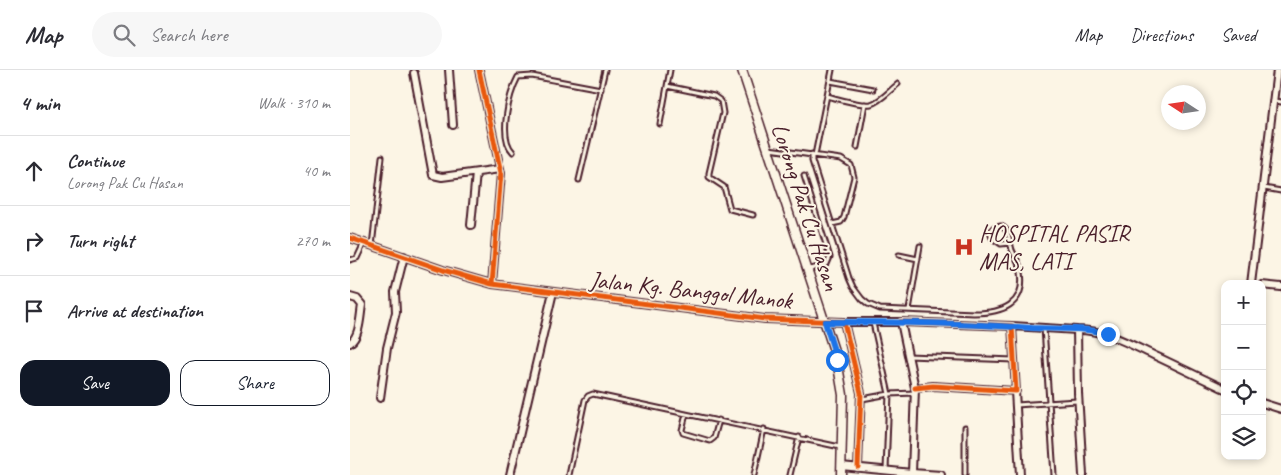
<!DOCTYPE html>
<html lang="en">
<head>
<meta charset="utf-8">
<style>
  :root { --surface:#fff; --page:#f7f7f7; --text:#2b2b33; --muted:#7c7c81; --line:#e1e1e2; --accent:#111827 }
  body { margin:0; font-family:Caveat,sans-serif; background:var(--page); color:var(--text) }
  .controls { position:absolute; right:15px; bottom:15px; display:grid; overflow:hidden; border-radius:10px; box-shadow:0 2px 8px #0003 }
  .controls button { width:45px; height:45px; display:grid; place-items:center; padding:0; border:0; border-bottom:1px solid var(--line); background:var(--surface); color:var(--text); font:25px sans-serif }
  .compass { position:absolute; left:811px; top:15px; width:45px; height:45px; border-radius:50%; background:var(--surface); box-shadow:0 2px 8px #0003; rotate:282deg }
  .stop { position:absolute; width:15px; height:15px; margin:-11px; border:4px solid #1a73e8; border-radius:50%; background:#fff }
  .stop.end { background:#1a73e8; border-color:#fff; box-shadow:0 1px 5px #0008 }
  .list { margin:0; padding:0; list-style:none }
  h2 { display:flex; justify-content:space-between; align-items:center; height:65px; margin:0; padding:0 20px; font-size:21px }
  h2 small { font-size:16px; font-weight:400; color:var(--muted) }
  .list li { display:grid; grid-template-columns:32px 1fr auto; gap:15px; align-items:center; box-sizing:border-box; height:70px; padding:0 20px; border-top:1px solid var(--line) }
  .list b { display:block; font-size:19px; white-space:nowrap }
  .list p { margin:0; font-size:16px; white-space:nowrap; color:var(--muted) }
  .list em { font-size:16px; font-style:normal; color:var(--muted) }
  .actions { display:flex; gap:10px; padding:15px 20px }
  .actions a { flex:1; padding:11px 0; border:1px solid var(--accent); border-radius:15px; text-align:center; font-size:18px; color:var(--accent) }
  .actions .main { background:var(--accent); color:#fff }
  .icon { flex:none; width:28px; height:28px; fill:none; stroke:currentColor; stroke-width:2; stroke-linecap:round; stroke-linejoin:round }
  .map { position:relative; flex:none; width:931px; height:405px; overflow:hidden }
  header { display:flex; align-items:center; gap:30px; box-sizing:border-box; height:70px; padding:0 25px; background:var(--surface); border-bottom:1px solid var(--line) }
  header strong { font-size:24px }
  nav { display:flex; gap:28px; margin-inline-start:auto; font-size:18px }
  .search { width:350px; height:45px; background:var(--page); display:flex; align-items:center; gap:12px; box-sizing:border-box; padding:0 18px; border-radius:28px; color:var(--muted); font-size:19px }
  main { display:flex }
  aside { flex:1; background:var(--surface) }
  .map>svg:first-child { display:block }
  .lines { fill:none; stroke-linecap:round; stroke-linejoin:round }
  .service-casing { stroke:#4a1f2b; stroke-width:7 }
  .minor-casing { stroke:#4a1f2b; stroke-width:10 }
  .tertiary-casing { stroke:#4a1f2b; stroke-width:11 }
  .service { stroke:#fcf5e5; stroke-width:3 }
  .minor { stroke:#fcf5e5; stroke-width:6 }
  .tertiary { stroke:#fcf5e5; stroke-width:8 }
  .cycleway-casing { stroke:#fcf5e5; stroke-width:8 }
  .cycleway { stroke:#e8590c; stroke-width:5 }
  .route { stroke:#1a73e8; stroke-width:6 }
  .labels { text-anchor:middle; stroke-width:4; stroke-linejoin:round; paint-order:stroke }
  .street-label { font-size:24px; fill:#4a1f2b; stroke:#fcf5e5 }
  .poi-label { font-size:24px; fill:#4a1f2b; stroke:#fcf5e5; text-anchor:start }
</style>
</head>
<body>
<header>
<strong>Map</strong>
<div class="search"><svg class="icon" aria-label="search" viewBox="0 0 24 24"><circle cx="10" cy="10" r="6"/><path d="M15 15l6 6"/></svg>Search here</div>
<nav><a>Map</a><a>Directions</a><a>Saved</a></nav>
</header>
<main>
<aside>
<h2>4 min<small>Walk · 310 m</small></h2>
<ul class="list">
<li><svg class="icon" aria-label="ahead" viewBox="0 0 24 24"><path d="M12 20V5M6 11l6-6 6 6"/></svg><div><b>Continue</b><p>Lorong Pak Cu Hasan</p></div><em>40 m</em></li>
<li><svg class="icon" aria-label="right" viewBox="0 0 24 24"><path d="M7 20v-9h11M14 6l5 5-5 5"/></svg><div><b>Turn right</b></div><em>270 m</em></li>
<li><svg class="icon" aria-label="arrive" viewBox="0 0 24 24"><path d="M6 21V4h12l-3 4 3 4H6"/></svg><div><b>Arrive at destination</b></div></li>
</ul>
<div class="actions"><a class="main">Save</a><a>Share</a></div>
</aside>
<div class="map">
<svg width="931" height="405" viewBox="0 0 931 405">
  <rect width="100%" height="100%" fill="#fcf5e5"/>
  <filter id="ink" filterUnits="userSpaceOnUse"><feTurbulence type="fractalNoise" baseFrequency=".02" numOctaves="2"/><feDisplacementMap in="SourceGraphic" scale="10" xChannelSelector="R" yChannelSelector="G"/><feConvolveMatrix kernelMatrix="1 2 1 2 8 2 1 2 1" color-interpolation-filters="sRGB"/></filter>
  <g filter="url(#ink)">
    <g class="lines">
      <defs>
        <path id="service" d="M480,11L523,19
          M317,16L364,26L371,31L373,43L359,103V107L374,117L380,139L403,145
          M477,26C489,29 510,36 521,34C531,31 540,20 548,14
          M924,31L931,32
          M310,54L320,0
          M507,77L515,34
          M419,79L491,89L501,95L504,107L494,147L491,152L482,154
          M163,82C148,67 159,24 168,7L182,6L251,19
          M462,84V91L499,208L503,217L512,229L518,234L530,239L624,243C652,243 676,235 671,202C670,193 665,187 662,180C659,171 660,160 651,156L643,158L640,162L642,168L651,174L660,173
          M465,85L482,0
          M454,106L480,187L477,194L458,200
          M229,110L255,0
          M914,118L931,121
          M22,176L32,87
          M549,185L568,189
          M0,190L7,188L14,173
          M559,240L570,176
          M523,253L539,324L536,400
          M694,258L704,405
          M558,286L664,290
          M512,329L539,324L565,323
          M666,335L727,331
          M336,344L332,360L333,363L360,371L364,368L369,350
          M219,405L235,330L238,326L243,324L490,377
          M404,405L414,359
          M440,405L449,367
          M615,405V357"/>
        <path id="minor" d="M99,0L103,55
          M129,0L151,103L142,214
          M64,3L83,105L92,107L150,99
          M121,155L126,103
          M0,168L93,200L142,214L415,249L494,252L511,323L508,397
          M901,214L927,0
          M912,215L931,217
          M0,227L7,229L12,235C10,247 10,266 0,273
          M551,252L662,256L666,321L583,316L565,318
          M662,256L727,260L728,323L733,405
          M727,260C753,260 774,271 797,282C823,294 849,307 875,319
          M665,321L670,405
          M30,328L37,278L46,242L45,222L54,186
          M912,333L931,339
          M491,396L562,403L565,318L551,252H494
          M562,403L591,405
          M160,405L203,222"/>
        <path id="tertiary" d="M392,0L487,290L493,325L491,405"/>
      </defs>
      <use href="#service" class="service-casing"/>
      <use href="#minor" class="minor-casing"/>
      <use href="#tertiary" class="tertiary-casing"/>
      <use href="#service" class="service"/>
      <use href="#minor" class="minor"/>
      <use href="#tertiary" class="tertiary"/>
      <defs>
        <path id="cycleway" d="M129,0L151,103L142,214
          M0,168L93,200L142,214L415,249L494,252L511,323L508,397
          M551,252L662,256L666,321L583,316L565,318"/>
      </defs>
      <use href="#cycleway" class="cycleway-casing"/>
      <use href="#cycleway" class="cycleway"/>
    </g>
  </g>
  <g class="lines" filter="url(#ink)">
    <path class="route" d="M487,290L475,252C544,252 613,253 682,258C707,259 734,257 758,264"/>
  </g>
  <defs>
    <symbol id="hospital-bare" viewBox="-9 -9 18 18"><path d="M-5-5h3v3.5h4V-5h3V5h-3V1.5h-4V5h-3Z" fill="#c8321e" stroke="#fcf5e5" stroke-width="2.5" paint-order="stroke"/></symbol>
  </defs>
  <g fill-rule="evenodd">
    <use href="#hospital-bare" x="600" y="163" width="28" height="28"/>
  </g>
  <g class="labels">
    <g class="street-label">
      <text transform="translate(456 137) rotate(72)" y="8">Lorong Pak Cu Hasan</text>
      <text transform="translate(341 220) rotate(6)" y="8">Jalan Kg. Banggol Manok</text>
    </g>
    <g class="poi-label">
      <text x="629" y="171">HOSPITAL PASIR<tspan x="629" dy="28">MAS, LATI</tspan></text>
    </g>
  </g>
</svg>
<div class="controls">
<button>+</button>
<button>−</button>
<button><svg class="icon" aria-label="locate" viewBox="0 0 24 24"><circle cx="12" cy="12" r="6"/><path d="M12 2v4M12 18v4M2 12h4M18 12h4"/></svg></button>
<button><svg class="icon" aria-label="layers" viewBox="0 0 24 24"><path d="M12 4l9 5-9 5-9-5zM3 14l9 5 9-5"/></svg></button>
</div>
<svg class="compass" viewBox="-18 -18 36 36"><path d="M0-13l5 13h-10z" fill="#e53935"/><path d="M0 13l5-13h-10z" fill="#7c7c81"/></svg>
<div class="stop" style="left:487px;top:290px"></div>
<div class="stop end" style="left:758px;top:264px"></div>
</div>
</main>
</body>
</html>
